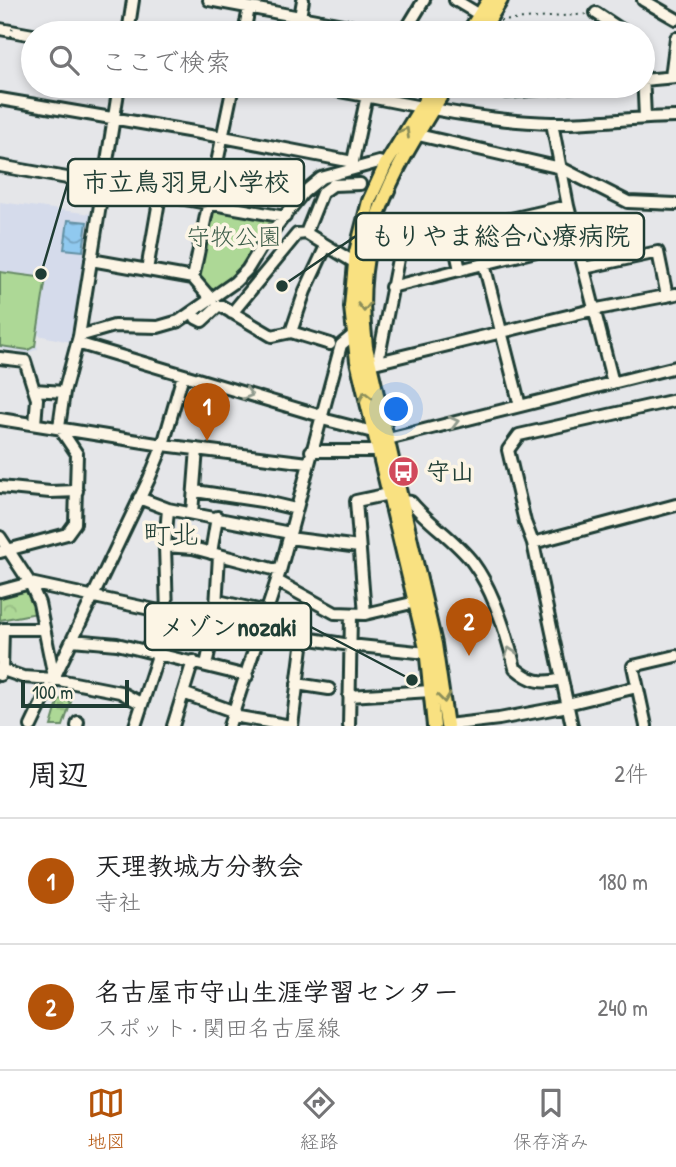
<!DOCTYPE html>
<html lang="ja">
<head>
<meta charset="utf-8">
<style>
  :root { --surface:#fff; --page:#f2f2f2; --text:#202124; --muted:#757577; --line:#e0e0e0; --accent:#b45309 }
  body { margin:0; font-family:"Patrick Hand","Klee One",sans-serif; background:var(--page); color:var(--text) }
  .scale { position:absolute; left:21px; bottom:18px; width:108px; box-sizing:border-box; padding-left:7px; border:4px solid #1f3d34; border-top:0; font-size:19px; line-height:24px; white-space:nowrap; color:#1f3d34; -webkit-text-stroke:5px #fcf5e5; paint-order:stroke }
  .you { position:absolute; left:397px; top:410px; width:24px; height:24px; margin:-18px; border:5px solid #fff; border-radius:50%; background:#1a73e8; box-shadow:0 0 0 10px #1a73e833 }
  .badge { display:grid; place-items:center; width:46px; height:46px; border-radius:50%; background:var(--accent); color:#fff; font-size:23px; font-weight:700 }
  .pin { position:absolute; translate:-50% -58px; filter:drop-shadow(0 2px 4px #0008) }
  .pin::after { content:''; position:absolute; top:37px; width:24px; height:21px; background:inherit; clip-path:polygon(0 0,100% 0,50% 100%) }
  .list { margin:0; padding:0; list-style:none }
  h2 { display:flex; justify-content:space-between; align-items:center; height:91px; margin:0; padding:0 28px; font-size:30px }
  h2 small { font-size:23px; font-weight:400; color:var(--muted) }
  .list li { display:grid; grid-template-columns:46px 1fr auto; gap:21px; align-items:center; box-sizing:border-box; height:126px; padding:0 28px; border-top:2px solid var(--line) }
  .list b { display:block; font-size:26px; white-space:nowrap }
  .list p { margin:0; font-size:23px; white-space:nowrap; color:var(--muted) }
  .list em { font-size:23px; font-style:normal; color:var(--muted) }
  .icon { flex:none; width:38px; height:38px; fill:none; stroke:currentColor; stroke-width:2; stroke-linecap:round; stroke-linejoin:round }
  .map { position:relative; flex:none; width:676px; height:726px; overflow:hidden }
  .search { position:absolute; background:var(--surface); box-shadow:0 4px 10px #0003; left:21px; right:21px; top:21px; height:77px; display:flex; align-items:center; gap:18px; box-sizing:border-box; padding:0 24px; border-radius:38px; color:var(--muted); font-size:26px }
  .sheet { height:343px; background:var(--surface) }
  nav { display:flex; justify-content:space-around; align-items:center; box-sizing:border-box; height:98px; border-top:2px solid var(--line); background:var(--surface); font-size:19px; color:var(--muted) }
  nav a { display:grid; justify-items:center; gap:4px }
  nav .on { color:var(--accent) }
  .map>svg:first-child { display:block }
  .built { fill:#d5dbeb }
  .forest { fill:url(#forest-crowns); stroke:#668a65; stroke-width:2 }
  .cemetery { fill:url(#cemetery-stones); stroke:#668a65; stroke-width:2 }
  .park { fill:#add896; stroke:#668a65; stroke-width:2 }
  .water { fill:url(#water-waves); stroke:#6391a4; stroke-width:2 }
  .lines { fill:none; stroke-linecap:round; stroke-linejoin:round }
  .minor-casing { stroke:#1f3d34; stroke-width:16 }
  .major-casing { stroke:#1f3d34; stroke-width:18 }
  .path { stroke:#1f3d34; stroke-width:2; stroke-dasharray:2 5; stroke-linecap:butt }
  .minor { stroke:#fcf5e5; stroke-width:10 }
  .major { stroke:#f9e181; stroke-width:12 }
  .path-bridge { stroke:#1f3d34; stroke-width:2; stroke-dasharray:2 5; stroke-linecap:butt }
  .oneway { stroke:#8c8f5a }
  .oneway2 { stroke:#8e998c }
  .labels { text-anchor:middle; stroke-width:7; stroke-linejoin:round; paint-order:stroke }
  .park-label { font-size:24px; fill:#3b5c48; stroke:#fcf5e5 }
  .poi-label { font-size:24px; font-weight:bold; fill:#1f3d34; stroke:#fcf5e5; text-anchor:start }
  .quarter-label { font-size:28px; fill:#1f3d34; stroke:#fcf5e5 }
  .leader { fill:none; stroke:#1f3d34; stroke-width:2.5 }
  .callout-dot { fill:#1f3d34; stroke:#fcf5e5; stroke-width:2.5 }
  .callout { fill:#fcf5e5; stroke:#1f3d34; stroke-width:2.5 }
  .callout-label { font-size:26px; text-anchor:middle; font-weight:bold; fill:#1f3d34 }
</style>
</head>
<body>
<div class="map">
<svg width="676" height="726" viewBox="0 0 676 726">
  <defs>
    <pattern id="forest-crowns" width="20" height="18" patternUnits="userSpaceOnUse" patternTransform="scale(1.75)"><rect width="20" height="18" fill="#add896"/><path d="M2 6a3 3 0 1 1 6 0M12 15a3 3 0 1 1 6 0" fill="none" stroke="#94ba82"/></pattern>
    <pattern id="cemetery-stones" width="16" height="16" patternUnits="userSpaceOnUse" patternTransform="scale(1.75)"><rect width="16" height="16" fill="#add896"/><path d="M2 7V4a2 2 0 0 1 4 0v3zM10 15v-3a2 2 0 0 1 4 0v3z" fill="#94ba82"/></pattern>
    <pattern id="water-waves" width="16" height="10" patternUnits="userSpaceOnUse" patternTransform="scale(1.75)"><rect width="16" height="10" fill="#90c9ef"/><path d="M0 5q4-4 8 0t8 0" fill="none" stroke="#75a4c2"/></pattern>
  </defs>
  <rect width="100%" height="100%" fill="#e5e6e9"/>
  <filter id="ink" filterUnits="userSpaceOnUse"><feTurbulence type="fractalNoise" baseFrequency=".0143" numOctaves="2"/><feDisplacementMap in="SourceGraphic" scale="14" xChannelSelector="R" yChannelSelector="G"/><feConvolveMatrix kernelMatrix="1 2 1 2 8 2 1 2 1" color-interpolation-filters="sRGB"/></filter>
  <g filter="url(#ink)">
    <path class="built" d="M0,202L91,214L70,342L38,335L36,342L38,349L28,353L0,348Z"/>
    <path class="forest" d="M27,587L37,613L0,620V594Z"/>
    <path class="cemetery" d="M59,699L71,702L63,726H51Z"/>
    <path class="park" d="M217,208L275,217L277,222L238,276L214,294L200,278L212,210Z
      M0,272L46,278L35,346L28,350L0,346Z"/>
    <path class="water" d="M68,220L87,222L83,251L64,249Z"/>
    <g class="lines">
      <defs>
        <path id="minor" d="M209,0L386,33
          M455,0L480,15
          M643,0L676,19
          M596,13L626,33
          M300,17L303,0
          M0,29L33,35
          M128,33L133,0
          M244,33L249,8
          M404,33L424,0
          M643,74L645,117
          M671,77L676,38
          M643,80L676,77
          M313,86C391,100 473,121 552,123C594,124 635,117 676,117
          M505,86L506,92L575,86
          M0,99L223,137L353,162
          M552,123L568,206L613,383
          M418,135L561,168L628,202L676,204
          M0,166L285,217
          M352,166L367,95L373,86
          M452,233L460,270
          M326,246L305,291L291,332L330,344
          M91,260L193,278L211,299
          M352,261L306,233L322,193L333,185L360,184
          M484,264L520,406
          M584,268L658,252L667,296
          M147,270L160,195
          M193,278L233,86
          M391,287L576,241
          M232,313L297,234L306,233
          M196,318L202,321L218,306H221L272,336L291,332
          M79,336L114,326L158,327L179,321L235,282L247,270L266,239L303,193L321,178L379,162L386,164
          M77,343L321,416L326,420L373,432L388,439L676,367
          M0,358L25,361L34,390L64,392
          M378,361L399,254L409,242L568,206
          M370,364L592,310L676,294
          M34,390L37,399L35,424
          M0,419L163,445L308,463
          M311,451H378
          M0,487L50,492L77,491
          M195,491L262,501L296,509
          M139,498L168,509L290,533
          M403,501L411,502C429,524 456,540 473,563C493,590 507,635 515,668C531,682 542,684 562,679
          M192,513L197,449
          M0,537L30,583L39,603L54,677
          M289,538L359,547
          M533,543L676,505
          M165,546L193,548L280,571
          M0,552L67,534L75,523L77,454L59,427L64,392L79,336L119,86
          M211,553L217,517
          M277,581L335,613L365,614L416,602
          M0,591L30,583L261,633L266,632L350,645L427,653
          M218,601L267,612
          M365,614L356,501L389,494
          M72,640L117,644L247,676
          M206,665L215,624L219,555
          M0,669L23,677L54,679L120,692L142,704
          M0,675L2,670L3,629H44
          M297,684L329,689
          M183,693L235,712
          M349,696L431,691
          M567,704L637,687
          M233,716L291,726
          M447,725L499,719L568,706
          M31,726L149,479L163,445L183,375
          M77,726L78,722
          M135,726L162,643L167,614L165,546L168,509
          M173,726L193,661
          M229,726L280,571L341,345L353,335
          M292,726L303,639
          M349,726L351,615
          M572,726L533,543L525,522L508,450L519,435L676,400
          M646,726L633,666L676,656"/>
        <path id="major" d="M468,33L489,0
          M481,33L501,0
          M434,86L386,164L369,201L356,252L351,307L357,361L426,648L434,726
          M447,86C391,176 352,236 366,347L435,644L447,726"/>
      </defs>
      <use href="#minor" class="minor-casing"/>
      <use href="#major" class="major-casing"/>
      <path class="path" d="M500,21L588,14"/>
      <use href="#minor" class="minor"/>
      <use href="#major" class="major"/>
      <path class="path-bridge" d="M11,37L13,25"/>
    </g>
    <defs><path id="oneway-chevron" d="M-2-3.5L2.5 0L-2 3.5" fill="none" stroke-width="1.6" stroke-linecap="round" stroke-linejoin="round" transform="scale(1.75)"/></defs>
    <g class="oneway">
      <use href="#oneway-chevron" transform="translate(405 132) rotate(-59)"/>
      <use href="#oneway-chevron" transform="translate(364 307) rotate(90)"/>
      <use href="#oneway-chevron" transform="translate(365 396) rotate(-103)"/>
      <use href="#oneway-chevron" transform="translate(444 698) rotate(83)"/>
    </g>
    <g class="oneway2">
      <use href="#oneway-chevron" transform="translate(248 394) rotate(17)"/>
      <use href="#oneway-chevron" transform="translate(454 422) rotate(-14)"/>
      <use href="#oneway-chevron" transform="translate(510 652) rotate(-108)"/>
    </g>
  </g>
  <defs>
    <symbol id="bus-disc" viewBox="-11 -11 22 22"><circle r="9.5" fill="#d1495b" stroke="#fcf5e5"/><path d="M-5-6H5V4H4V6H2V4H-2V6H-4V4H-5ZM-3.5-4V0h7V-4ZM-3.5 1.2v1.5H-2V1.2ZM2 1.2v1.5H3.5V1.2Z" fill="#fff"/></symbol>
  </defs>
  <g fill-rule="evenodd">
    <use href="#bus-disc" x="386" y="454" width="35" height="35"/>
  </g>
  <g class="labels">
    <g class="park-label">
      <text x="234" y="245">守牧公園</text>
    </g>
    <g class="poi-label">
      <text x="426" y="480">守山</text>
    </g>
    <g class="quarter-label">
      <text x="171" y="544">町北</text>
    </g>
  </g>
  <path class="leader" d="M41 274L68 182M282 286L356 236M412 680L311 627"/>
  <g class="callout-dot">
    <circle cx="41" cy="274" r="7"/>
    <circle cx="282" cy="286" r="7"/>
    <circle cx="412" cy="680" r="7"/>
  </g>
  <g class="callout">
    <rect x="68" y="159" width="236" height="47" rx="7"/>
    <rect x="356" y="213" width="288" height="47" rx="7"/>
    <rect x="145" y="603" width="166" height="47" rx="7"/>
  </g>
  <g class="callout-label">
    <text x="186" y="191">市立鳥羽見小学校</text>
    <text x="500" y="245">もりやま総合心療病院</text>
    <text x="228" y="636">メゾンnozaki</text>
  </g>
</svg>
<div class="scale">100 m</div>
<div class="you"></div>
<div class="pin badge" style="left:207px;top:441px">1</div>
<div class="pin badge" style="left:469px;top:656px">2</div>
<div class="search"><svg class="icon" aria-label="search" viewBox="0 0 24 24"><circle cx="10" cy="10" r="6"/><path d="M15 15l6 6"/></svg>ここで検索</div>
</div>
<section class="sheet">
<h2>周辺<small>2件</small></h2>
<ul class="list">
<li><span class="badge">1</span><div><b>天理教城方分教会</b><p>寺社</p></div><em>180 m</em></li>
<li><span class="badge">2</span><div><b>名古屋市守山生涯学習センター</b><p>スポット · 関田名古屋線</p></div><em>240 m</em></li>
</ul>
</section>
<nav>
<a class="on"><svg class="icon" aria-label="map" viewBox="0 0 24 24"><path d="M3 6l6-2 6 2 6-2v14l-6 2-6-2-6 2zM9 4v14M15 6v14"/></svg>地図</a>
<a><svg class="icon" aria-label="directions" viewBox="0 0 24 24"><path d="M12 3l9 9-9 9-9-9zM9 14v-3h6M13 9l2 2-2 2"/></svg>経路</a>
<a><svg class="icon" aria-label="saved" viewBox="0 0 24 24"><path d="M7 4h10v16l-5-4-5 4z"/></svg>保存済み</a>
</nav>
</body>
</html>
